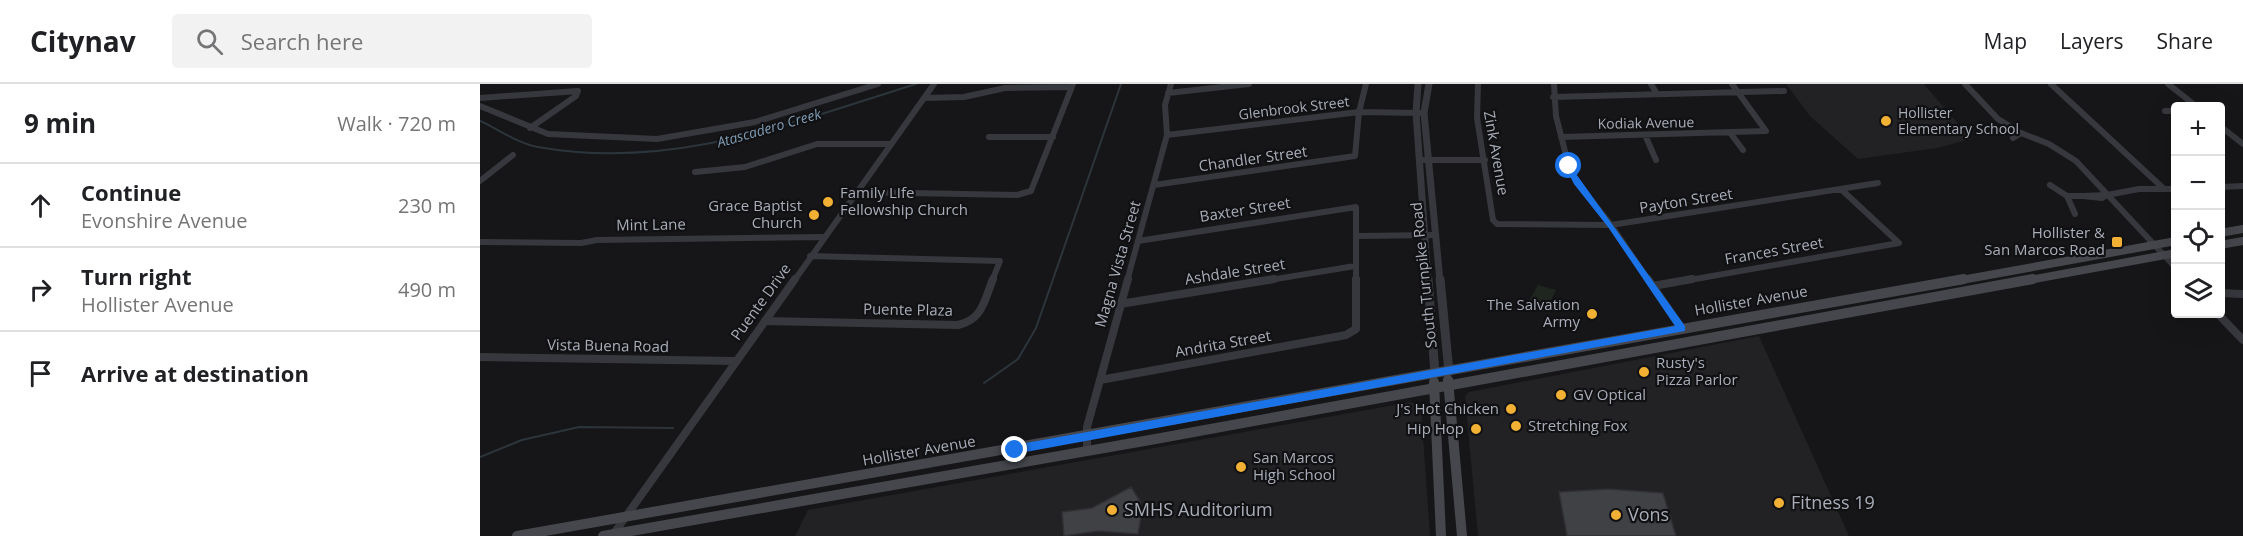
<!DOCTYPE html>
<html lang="en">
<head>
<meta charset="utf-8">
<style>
  :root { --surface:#fff; --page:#f2f2f2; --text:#202124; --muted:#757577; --line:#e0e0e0 }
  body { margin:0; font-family:"Open Sans",sans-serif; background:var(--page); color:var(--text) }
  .controls { position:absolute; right:18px; top:18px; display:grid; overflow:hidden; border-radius:6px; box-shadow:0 6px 24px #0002 }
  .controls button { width:54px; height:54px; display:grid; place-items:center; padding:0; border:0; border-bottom:2px solid var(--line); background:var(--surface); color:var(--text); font:30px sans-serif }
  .stop { position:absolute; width:18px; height:18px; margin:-14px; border:4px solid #1a73e8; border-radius:50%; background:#fff }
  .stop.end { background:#1a73e8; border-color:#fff; box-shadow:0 2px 6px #0008 }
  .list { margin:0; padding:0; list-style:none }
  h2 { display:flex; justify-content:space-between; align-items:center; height:78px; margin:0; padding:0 24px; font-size:26px }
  h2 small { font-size:20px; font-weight:400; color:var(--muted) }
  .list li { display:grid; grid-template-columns:39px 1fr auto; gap:18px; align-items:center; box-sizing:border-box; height:84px; padding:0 24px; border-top:2px solid var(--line) }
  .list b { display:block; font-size:22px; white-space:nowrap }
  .list p { margin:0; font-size:20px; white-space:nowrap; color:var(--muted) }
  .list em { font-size:20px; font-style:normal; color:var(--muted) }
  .icon { flex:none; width:33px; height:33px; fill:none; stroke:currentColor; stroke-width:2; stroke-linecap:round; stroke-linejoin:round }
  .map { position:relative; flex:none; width:1763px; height:452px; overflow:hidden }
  header { display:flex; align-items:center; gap:36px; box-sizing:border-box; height:84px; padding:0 30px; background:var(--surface); border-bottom:2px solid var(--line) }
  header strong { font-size:28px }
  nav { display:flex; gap:33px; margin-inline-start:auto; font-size:21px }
  .search { width:420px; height:54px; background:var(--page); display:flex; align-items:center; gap:15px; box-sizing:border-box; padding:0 21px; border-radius:6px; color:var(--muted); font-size:22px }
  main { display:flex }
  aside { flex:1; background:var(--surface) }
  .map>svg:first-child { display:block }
  .built { fill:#222225 }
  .green { fill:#1e261f }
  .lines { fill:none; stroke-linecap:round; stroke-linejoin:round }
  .stream { stroke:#2c353c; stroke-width:2 }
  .building { fill:#404145; stroke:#303034; stroke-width:1.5 }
  .minor-far1 { stroke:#37383d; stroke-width:6 }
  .minor { stroke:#37383d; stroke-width:8 }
  .tertiary-far1 { stroke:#37383d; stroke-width:7 }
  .tertiary { stroke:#37383d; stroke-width:9 }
  .secondary-far1 { stroke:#45474d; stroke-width:8 }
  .secondary { stroke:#45474d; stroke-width:10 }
  .route { fill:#1a73e8 }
  .poi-dot { fill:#f2b134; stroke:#111113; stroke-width:2 }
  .labels { text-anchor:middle; stroke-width:4.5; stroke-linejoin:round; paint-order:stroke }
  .far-street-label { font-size:14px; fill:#a8adb8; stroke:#111113 }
  .far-poi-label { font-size:14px; fill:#a8adb8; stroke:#111113; text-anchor:start }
  .far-water-label { font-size:14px; font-style:italic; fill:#7f9bb3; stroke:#111113 }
  .street-label { font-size:15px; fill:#a8adb8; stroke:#111113 }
  .poi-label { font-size:15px; fill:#a8adb8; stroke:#111113; text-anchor:start }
  .near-poi-label { font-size:18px; fill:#a8adb8; stroke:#111113; text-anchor:start }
</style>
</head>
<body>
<header>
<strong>Citynav</strong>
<div class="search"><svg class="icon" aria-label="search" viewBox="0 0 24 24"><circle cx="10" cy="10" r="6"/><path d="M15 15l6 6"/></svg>Search here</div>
<nav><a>Map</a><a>Layers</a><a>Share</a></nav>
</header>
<main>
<aside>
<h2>9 min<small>Walk · 720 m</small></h2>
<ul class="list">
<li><svg class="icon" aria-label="ahead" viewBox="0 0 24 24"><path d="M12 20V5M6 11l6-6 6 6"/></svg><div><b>Continue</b><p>Evonshire Avenue</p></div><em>230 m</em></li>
<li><svg class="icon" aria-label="right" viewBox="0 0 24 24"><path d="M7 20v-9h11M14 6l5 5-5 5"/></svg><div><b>Turn right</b><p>Hollister Avenue</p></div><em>490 m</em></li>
<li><svg class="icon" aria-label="arrive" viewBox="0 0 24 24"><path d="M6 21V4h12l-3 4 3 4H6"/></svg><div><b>Arrive at destination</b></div></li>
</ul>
</aside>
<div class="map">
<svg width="1763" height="452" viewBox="0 0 1763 452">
  <rect width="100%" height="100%" fill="#161618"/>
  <path class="built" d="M1306,0H1444L1491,55L1457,64L1378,75L1330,32Z
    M1279,252L1369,452H998L985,312L989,308Z
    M931,318L941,324L950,452H315L328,426Z"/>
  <path class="green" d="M1058,201L1076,206L1067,224L1048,219Z"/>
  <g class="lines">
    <path class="stream" d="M0,37C18,45 39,60 58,63C191,87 311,39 436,0
      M504,299L538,275L556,244L641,0
      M0,373L42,356L99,343L193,344"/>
  </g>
  <path class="building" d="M651,403L660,417L661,433L658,450L618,447L584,452L582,428L612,424Z
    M1128,405L1183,409L1196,452H1087L1079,408Z"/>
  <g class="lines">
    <path class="minor-far1" d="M998,0L997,34L1013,136L1017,140L1131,141L1398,99
      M1074,0L1076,32L1089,83L1097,99L1131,141L1169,197
      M1171,0L1177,10
      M1485,0L1518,35L1541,49L1569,60L1596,77L1696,184
      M1571,0L1683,104
      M1688,0L1716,22
      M688,9L769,0
      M1073,13L1304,7
      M0,14L98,7L96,12L50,44
      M444,14L484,13L525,4L591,3
      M0,22L68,50L177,55L275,38L398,0
      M1685,27H1696
      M1740,42L1763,60
      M1251,50L1263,66
      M687,51L879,28L941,29
      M1165,51L1176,76
      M509,53H573
      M1081,53L1286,47L1252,0
      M1533,54L1541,49
      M939,76H1005
      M215,88L265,83L337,60H410
      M0,97L33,71
      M674,101L875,72L879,28L886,0
      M1570,101L1587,112H1603
      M1740,103L1763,102
      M1363,107L1419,159
      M375,108L537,111L551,107L593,0
      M1627,111L1622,114L1603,112Z
      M1627,111L1659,105H1696
      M1587,112L1595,130
      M876,152L954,151
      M658,157L876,123V197
      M0,158L101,159L117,156L343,153
      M330,172L520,177L512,197
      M314,197L454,0
      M647,197L687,51L685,21L691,0
      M784,197L875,182
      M1204,197L1419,159"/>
    <path class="minor" d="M1168,195L1202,245
      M1173,202L1212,195
      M1740,209L1763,210
      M640,220L794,195
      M1738,230L1763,256
      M285,237L478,241C503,235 504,217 513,195
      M0,273L255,277
      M620,296L866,251L876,245V195
      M607,367V343L648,195
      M132,452L315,195"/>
    <path class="tertiary-far1" d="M938,0L936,29L948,197
      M949,0L944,29L960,197"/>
    <path class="tertiary" d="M948,195L955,290
      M960,195L969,288"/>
    <path class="secondary-far1" d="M1740,149L1763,145
      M1740,161L1763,157
      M1476,197L1696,157
      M1544,197L1696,169"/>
    <path class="secondary" d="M968,296L982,452
      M954,298L961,452
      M37,452L1484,195
      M123,452L670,356L1553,195"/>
  </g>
  <path class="route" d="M1089,80L1205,242V247L535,370L529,366L535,361L1195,242L1128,143L1094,100L1085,82Z"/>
  <g class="poi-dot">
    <circle cx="1406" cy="37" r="6"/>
    <circle cx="348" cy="118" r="6"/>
    <circle cx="334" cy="131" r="6"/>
    <rect x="1631" y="152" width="12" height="12" rx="3"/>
    <circle cx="1112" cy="230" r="6"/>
    <circle cx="1164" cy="288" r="6"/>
    <circle cx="1081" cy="311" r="6"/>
    <circle cx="1031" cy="325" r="6"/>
    <circle cx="1036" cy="342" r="6"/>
    <circle cx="996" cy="345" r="6"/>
    <circle cx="761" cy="383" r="6"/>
    <circle cx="1299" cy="419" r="6"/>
    <circle cx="632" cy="426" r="6"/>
    <circle cx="1136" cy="431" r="6"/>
  </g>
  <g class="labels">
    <g class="far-street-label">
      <text transform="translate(814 24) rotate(-7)" y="5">Glenbrook Street</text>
      <text transform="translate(1166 39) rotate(-1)" y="5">Kodiak Avenue</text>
    </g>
    <g class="far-poi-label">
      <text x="1418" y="34">Hollister<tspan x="1418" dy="16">Elementary School</tspan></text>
    </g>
    <g class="far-water-label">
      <text transform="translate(289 44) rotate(-16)" y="5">Atascadero Creek</text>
    </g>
    <g class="street-label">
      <text transform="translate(1016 69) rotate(80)" y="5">Zink Avenue</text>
      <text transform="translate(773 75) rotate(-8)" y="5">Chandler Street</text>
      <text transform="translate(1206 117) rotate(-9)" y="5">Payton Street</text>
      <text transform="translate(765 126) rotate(-9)" y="5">Baxter Street</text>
      <text transform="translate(171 141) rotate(-1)" y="5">Mint Lane</text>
      <text transform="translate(1294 167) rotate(-10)" y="5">Frances Street</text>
      <text transform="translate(638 180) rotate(-74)" y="5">Magna Vista Street</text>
      <text transform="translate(755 188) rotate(-9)" y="5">Ashdale Street</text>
      <text transform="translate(944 191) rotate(-96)" y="5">South Turnpike Road</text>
      <text transform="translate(1271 217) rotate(-10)" y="5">Hollister Avenue</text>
      <text transform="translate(281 218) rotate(-54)" y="5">Puente Drive</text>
      <text transform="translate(428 226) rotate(1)" y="5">Puente Plaza</text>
      <text transform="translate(743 260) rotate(-10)" y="5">Andrita Street</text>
      <text transform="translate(128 262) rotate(1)" y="5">Vista Buena Road</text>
      <text transform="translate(439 367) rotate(-10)" y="5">Hollister Avenue</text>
    </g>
    <g class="poi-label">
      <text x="360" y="114">Family LIfe<tspan x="360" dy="17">Fellowship Church</tspan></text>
      <text x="322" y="127" text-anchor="end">Grace Baptist<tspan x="322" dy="17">Church</tspan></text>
      <text x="1625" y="154" text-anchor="end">Hollister &amp;<tspan x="1625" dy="17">San Marcos Road</tspan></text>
      <text x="1100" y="226" text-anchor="end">The Salvation<tspan x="1100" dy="17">Army</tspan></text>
      <text x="1176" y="284">Rusty's<tspan x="1176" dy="17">Pizza Parlor</tspan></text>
      <text x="1093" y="316">GV Optical</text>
      <text x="1019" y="330" text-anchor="end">J's Hot Chicken</text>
      <text x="1048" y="347">Stretching Fox</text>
      <text x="984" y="350" text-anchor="end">Hip Hop</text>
      <text x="773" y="379">San Marcos<tspan x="773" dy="17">High School</tspan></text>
    </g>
    <g class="near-poi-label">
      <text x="1311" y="425">Fitness 19</text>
      <text x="644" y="432">SMHS Auditorium</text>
      <text x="1148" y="437">Vons</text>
    </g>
  </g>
</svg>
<div class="controls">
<button>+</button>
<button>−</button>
<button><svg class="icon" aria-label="locate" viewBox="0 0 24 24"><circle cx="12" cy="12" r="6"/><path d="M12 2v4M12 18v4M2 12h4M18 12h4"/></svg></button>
<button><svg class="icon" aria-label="layers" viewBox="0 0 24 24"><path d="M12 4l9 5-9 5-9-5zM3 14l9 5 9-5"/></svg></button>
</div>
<div class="stop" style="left:1089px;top:82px"></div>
<div class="stop end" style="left:535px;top:366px"></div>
</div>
</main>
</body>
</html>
